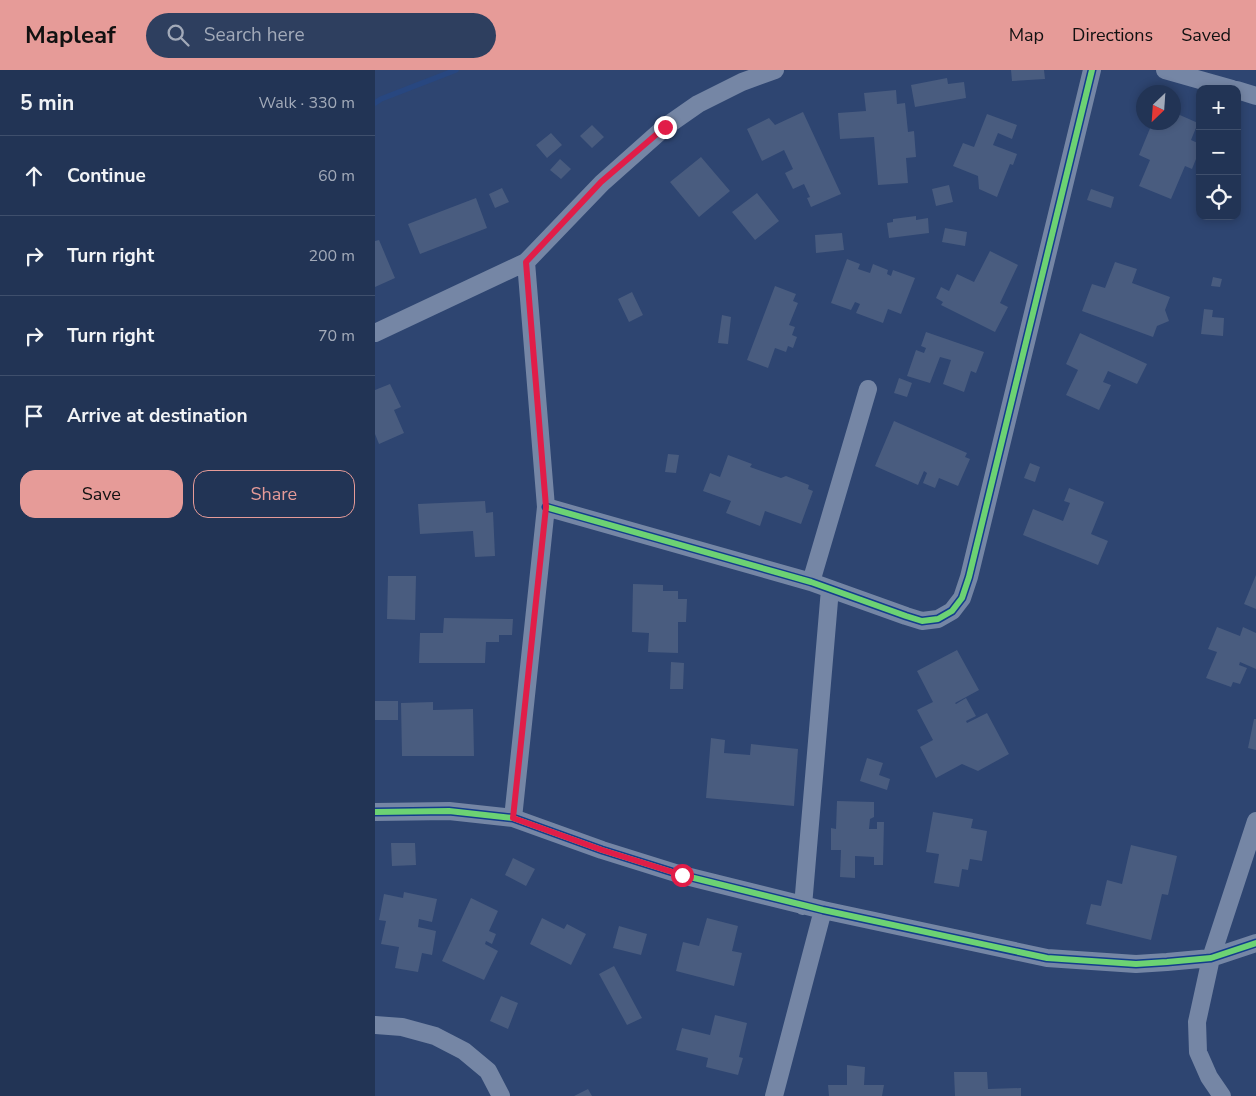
<!DOCTYPE html>
<html lang="en">
<head>
<meta charset="utf-8">
<style>
  :root { --surface:#223455; --page:#2e3f5f; --text:#f1f3f6; --muted:#a2aab9; --line:#3f4f6c; --accent:#e69b98 }
  body { margin:0; font-family:"Nunito Sans",sans-serif; background:var(--page); color:var(--text) }
  .controls { position:absolute; right:15px; top:15px; display:grid; overflow:hidden; border-radius:10px; box-shadow:0 2px 8px #0003 }
  .controls button { width:45px; height:45px; display:grid; place-items:center; padding:0; border:0; border-bottom:1px solid var(--line); background:var(--surface); color:var(--text); font:25px sans-serif }
  .compass { position:absolute; left:761px; top:15px; width:45px; height:45px; border-radius:50%; background:var(--surface); box-shadow:0 2px 8px #0003; rotate:205deg }
  .stop { position:absolute; width:15px; height:15px; margin:-11px; border:4px solid #e11d48; border-radius:50%; background:#fff }
  .stop.end { background:#e11d48; border-color:#fff; box-shadow:0 1px 5px #0008 }
  .list { margin:0; padding:0; list-style:none }
  h2 { display:flex; justify-content:space-between; align-items:center; height:65px; margin:0; padding:0 20px; font-size:21px }
  h2 small { font-size:16px; font-weight:400; color:var(--muted) }
  .list li { display:grid; grid-template-columns:32px 1fr auto; gap:15px; align-items:center; box-sizing:border-box; height:80px; padding:0 20px; border-top:1px solid var(--line) }
  .list b { display:block; font-size:19px; white-space:nowrap }
  .list em { font-size:16px; font-style:normal; color:var(--muted) }
  .actions { display:flex; gap:10px; padding:15px 20px }
  .actions a { flex:1; padding:11px 0; border:1px solid var(--accent); border-radius:15px; text-align:center; font-size:18px; color:var(--accent) }
  .actions .main { background:var(--accent); color:#111 }
  .icon { flex:none; width:28px; height:28px; fill:none; stroke:currentColor; stroke-width:2; stroke-linecap:round; stroke-linejoin:round }
  .map { position:relative; flex:none; width:881px; height:1026px; overflow:hidden }
  header { display:flex; align-items:center; gap:30px; box-sizing:border-box; height:70px; padding:0 25px; background:var(--accent); color:#111 }
  header strong { font-size:24px }
  nav { display:flex; gap:28px; margin-inline-start:auto; font-size:18px }
  .search { width:350px; height:45px; background:var(--page); display:flex; align-items:center; gap:12px; box-sizing:border-box; padding:0 18px; border-radius:28px; color:var(--muted); font-size:19px }
  main { display:flex }
  aside { flex:1; background:var(--surface) }
  .map>svg:first-child { display:block }
  .lines { fill:none; stroke-linecap:round; stroke-linejoin:round }
  .stream { stroke:#284780; stroke-width:5.5 }
  .building { fill:#495c7f }
  .minor { stroke:#7586a5; stroke-width:18 }
  .cycleway-casing { stroke:#133d8c; stroke-width:9 }
  .cycleway { stroke:#6cd273; stroke-width:6 }
  .route { stroke:#e11d48; stroke-width:6 }
</style>
</head>
<body>
<header>
<strong>Mapleaf</strong>
<div class="search"><svg class="icon" aria-label="search" viewBox="0 0 24 24"><circle cx="10" cy="10" r="6"/><path d="M15 15l6 6"/></svg>Search here</div>
<nav><a>Map</a><a>Directions</a><a>Saved</a></nav>
</header>
<main>
<aside>
<h2>5 min<small>Walk · 330 m</small></h2>
<ul class="list">
<li><svg class="icon" aria-label="ahead" viewBox="0 0 24 24"><path d="M12 20V5M6 11l6-6 6 6"/></svg><div><b>Continue</b></div><em>60 m</em></li>
<li><svg class="icon" aria-label="right" viewBox="0 0 24 24"><path d="M7 20v-9h11M14 6l5 5-5 5"/></svg><div><b>Turn right</b></div><em>200 m</em></li>
<li><svg class="icon" aria-label="right" viewBox="0 0 24 24"><path d="M7 20v-9h11M14 6l5 5-5 5"/></svg><div><b>Turn right</b></div><em>70 m</em></li>
<li><svg class="icon" aria-label="arrive" viewBox="0 0 24 24"><path d="M6 21V4h12l-3 4 3 4H6"/></svg><div><b>Arrive at destination</b></div></li>
</ul>
<div class="actions"><a class="main">Save</a><a>Share</a></div>
</aside>
<div class="map">
<svg width="881" height="1026" viewBox="0 0 881 1026">
  <rect width="100%" height="100%" fill="#2e4571"/>
  <g class="lines">
    <path class="stream" d="M0,33L6,29L81,0"/>
  </g>
  <path class="building" d="M636,0H669L670,9L637,11Z
    M572,8L573,14L589,12L591,28L540,37L536,15Z
    M521,20L522,34L530,33L533,62L539,61L541,87L531,88L533,113L503,115L499,67L465,69L463,43L491,41L489,23Z
    M428,42L466,124L436,137L432,128L435,127L429,114L418,119L410,103L418,99L409,80L387,91L372,59L394,48L400,55Z
    M798,42L823,53L816,70L825,74V79L817,99L810,96L796,129L764,116L775,90L764,85L776,56L783,59L786,52H798Z
    M612,44L642,55L637,69L623,63L618,75L642,84L638,95L635,94L622,127L604,119L603,106L578,96L588,73L599,77Z
    M217,55L229,67L217,78L205,66Z
    M176,63L187,75L172,88L161,75Z
    M326,87L355,121L324,147L295,112Z
    M185,89L196,99L186,109L175,100Z
    M574,115L578,132L561,136L557,119Z
    M127,118L134,132L120,138L114,124Z
    M716,119L739,127L736,138L712,130Z
    M382,123L404,151L380,170L357,142Z
    M101,128L112,158L45,184L33,154Z
    M541,146V150L553,148L554,163L514,168L512,153L518,152V149Z
    M570,158L592,162L590,176L567,172Z
    M467,163L469,180L441,183L440,165Z
    M4,170L20,208L0,217V171Z
    M615,181L643,195L625,233L633,237L620,262L566,235L568,232L561,228L566,217L574,221L582,204L599,212Z
    M472,189L485,194L483,199L495,203L498,194L513,200L512,204L516,206L518,200L540,208L526,244L513,239L508,253L481,243L485,234L480,232L476,240L456,233Z
    M740,192L762,199L757,213L795,227L790,240L794,251L782,256L778,267L707,241L717,214L730,218Z
    M838,207L847,209L845,217L836,216Z
    M400,216L421,224L418,231L423,233L414,255L420,257L417,265L422,267L418,278L413,276L411,282L400,278L393,298L372,290Z
    M257,222L268,245L254,252L243,229Z
    M829,239L838,240L837,247L849,248L848,266L826,264Z
    M347,245L356,247L353,274L343,273Z
    M551,262L609,282L601,303L596,301L589,322L568,314L576,290L565,287L555,313L532,306L541,280L549,283L551,278L546,276Z
    M705,263L772,294L762,314L733,301L728,312L736,315L724,340L691,325L703,300L691,294Z
    M524,308L537,313L532,327L519,323Z
    M15,314L26,337L19,340L29,363L4,374L0,364V320Z
    M519,351L592,383L590,387L595,389L583,416L564,408L560,418L548,413L552,403L549,401L543,415L500,396Z
    M293,384L304,385L301,403L290,402Z
    M353,385L377,394L375,397L406,408L411,406L434,415L433,419L438,421L426,454L390,441L385,456L351,443L356,431L328,421L335,403L345,407Z
    M655,393L665,397L660,412L649,408Z
    M694,418L729,432L716,464L733,471L723,495L648,465L658,439L688,451L695,433L689,431Z
    M110,431L111,443L118,442L120,486L100,487L98,461L45,464L43,434Z
    M881,505V539L869,534Z
    M13,506H41L40,550L12,549Z
    M258,514L288,515V521H303V529H312L311,552H303V583L273,582L274,563L257,562Z
    M69,548L138,549L137,565H124V572H111L110,593H44L45,563H68Z
    M842,557L865,566L868,557L881,563V599L865,592L864,595L872,598L865,614L858,612L856,617L831,608L842,582L833,579Z
    M582,580L604,620L580,633L581,634L591,628L601,646L591,651L592,653L612,643L634,684L603,701L587,694L561,708L545,677L558,670L542,640L558,632L542,601Z
    M296,592L309,593L308,619H295Z
    M0,631H23V650H0Z
    M58,632V640L98,639L99,686H27L26,633Z
    M879,649H881V680L873,678Z
    M336,668L350,670L349,683L375,685L376,674L423,679L419,736L331,728Z
    M492,688L508,693L504,705L515,709L512,720L485,711Z
    M462,731L499,732V747L495,749L494,759H502V752H509L508,795H499V787L480,786V808L465,807L466,780H456V758L461,759Z
    M558,742L598,749L596,758L612,761L607,791L595,789L593,800L587,799L584,817L559,813L564,784L551,782Z
    M16,773H40L41,795L17,796Z
    M756,775L802,786L793,825L787,824L776,870L711,854L716,834L726,836L732,810L747,814Z
    M138,788L160,799L151,816L130,805Z
    M29,822L62,829L57,852L44,849L43,857L61,861L57,885L47,883L43,902L20,898L24,877L6,874L11,851L4,850L9,824L28,828Z
    M96,828L123,841L114,861L121,864L117,874L111,871L110,874L123,881L109,910L67,891Z
    M167,848L189,859L192,854L211,864L196,895L155,874Z
    M332,848L363,856L357,881L367,883L359,916L301,901L308,872L324,876Z
    M244,856L272,864L266,885L238,878Z
    M239,896L267,948L252,955L224,904Z
    M126,926L143,933L133,959L115,951Z
    M340,945L372,953L364,987L368,988L363,1005L331,997L333,988L301,980L307,958L335,965Z
    M472,995L490,997L489,1015H509L507,1026H454L453,1015H472Z
    M579,1002H612L613,1019L646,1018V1026H580Z
    M213,1019L217,1026H199Z"/>
  <g class="lines">
    <path class="minor" d="M790,0L857,19
      M862,20L881,26
      M0,263L151,192L227,113L290,57L323,34L367,12L400,0
      M171,437L436,512L531,546L547,551L563,549L577,541L587,528L594,507L717,0
      M436,512L493,319
      M0,742L74,741L138,748L227,780L307,805L448,840L672,888L761,894L792,892L836,888L881,873
      M138,748L171,437L151,192
      M428,836L455,519
      M0,955L27,957L60,966L89,981L113,1001L126,1026
      M399,1026L448,840
      M847,1026L834,1007L823,982L822,952L836,888L881,751"/>
    <defs>
      <path id="cycleway" d="M171,437L436,512L531,546L547,551L563,549L577,541L587,528L594,507L717,0
        M0,742L74,741L138,748L227,780L307,805L448,840L672,888L761,894L792,892L836,888L881,873"/>
    </defs>
    <use href="#cycleway" class="cycleway-casing"/>
    <use href="#cycleway" class="cycleway"/>
  </g>
  <g class="lines">
    <path class="route" d="M290,57L226,112L151,192L171,437L138,748L227,780L307,805"/>
  </g>
</svg>
<div class="controls">
<button>+</button>
<button>−</button>
<button><svg class="icon" aria-label="locate" viewBox="0 0 24 24"><circle cx="12" cy="12" r="6"/><path d="M12 2v4M12 18v4M2 12h4M18 12h4"/></svg></button>
</div>
<svg class="compass" viewBox="-18 -18 36 36"><path d="M0-13l5 13h-10z" fill="#e53935"/><path d="M0 13l5-13h-10z" fill="#a2aab9"/></svg>
<div class="stop" style="left:307px;top:805px"></div>
<div class="stop end" style="left:290px;top:57px"></div>
</div>
</main>
</body>
</html>
